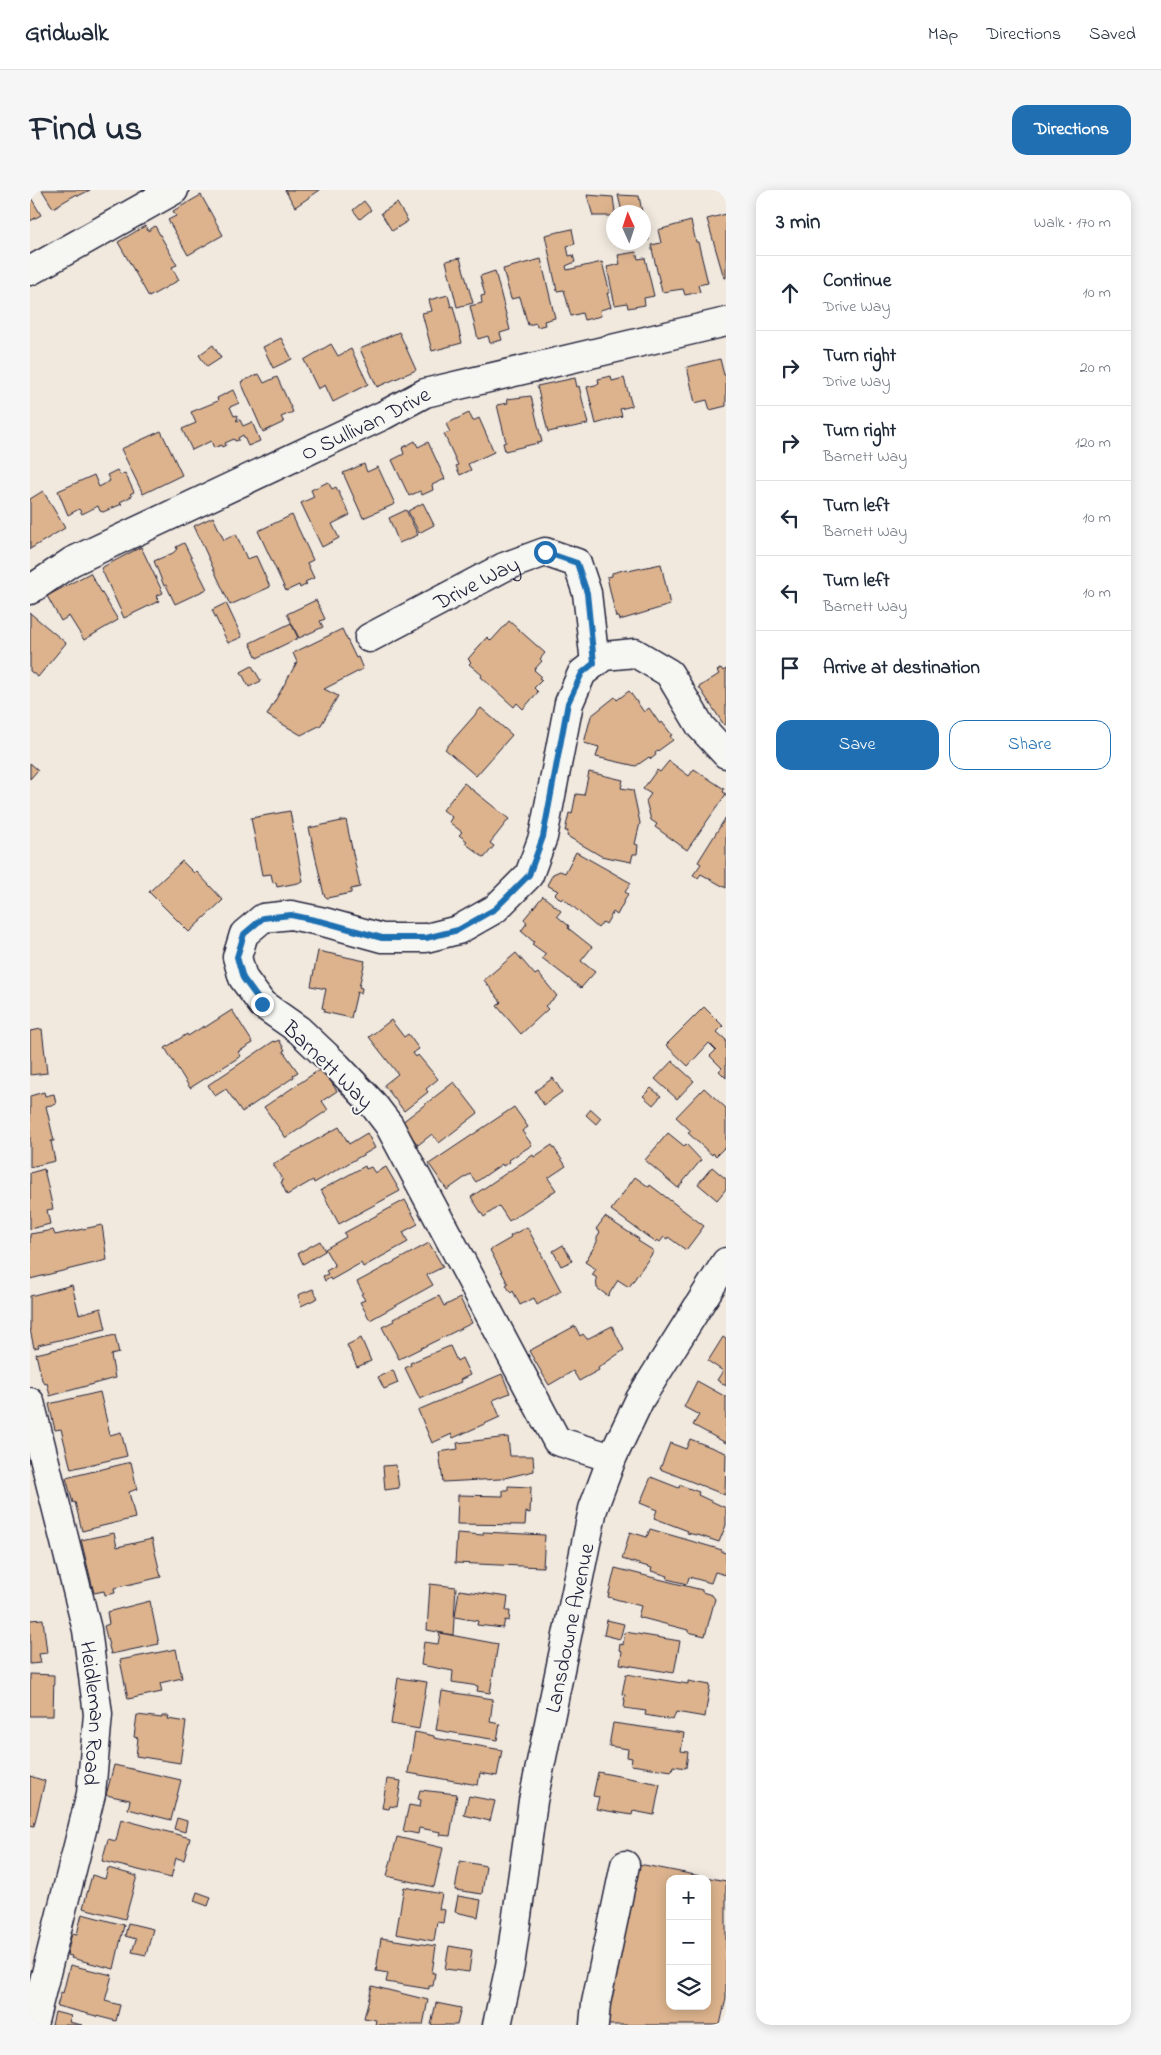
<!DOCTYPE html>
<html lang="en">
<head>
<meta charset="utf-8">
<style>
  :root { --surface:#fff; --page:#f6f6f7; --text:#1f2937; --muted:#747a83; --line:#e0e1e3; --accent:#1f6fb2 }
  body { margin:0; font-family:"Indie Flower",sans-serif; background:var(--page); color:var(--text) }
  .controls { position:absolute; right:15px; bottom:15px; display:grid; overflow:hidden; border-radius:10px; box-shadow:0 2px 12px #0003 }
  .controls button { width:45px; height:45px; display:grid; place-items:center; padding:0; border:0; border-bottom:1px solid var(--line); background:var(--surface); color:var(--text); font:25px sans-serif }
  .compass { position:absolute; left:576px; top:15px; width:45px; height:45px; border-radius:50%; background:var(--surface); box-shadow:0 2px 12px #0003; rotate:357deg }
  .stop { position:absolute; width:15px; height:15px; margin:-11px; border:4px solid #1f6fb2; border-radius:50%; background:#fff }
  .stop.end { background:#1f6fb2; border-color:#fff; box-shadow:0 1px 5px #0008 }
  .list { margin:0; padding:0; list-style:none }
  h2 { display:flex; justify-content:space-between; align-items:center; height:65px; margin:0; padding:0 20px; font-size:21px }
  h2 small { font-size:16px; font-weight:400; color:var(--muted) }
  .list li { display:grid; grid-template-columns:32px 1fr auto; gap:15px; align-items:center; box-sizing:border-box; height:75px; padding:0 20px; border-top:1px solid var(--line) }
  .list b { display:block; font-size:19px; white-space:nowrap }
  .list p { margin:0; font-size:16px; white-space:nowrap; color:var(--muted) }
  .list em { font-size:16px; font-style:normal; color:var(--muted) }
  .actions { display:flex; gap:10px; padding:15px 20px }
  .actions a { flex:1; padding:11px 0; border:1px solid var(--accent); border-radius:15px; text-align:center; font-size:18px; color:var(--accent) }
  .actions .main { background:var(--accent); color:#fff }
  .icon { flex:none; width:28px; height:28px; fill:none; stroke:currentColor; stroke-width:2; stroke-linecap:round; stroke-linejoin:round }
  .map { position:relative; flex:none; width:696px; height:1835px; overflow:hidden; border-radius:15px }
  header { display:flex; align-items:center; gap:30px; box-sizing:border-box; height:70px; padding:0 25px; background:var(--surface); border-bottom:1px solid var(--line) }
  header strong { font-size:24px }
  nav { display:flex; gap:28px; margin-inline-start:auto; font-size:18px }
  .intro { display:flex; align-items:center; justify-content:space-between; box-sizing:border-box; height:120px; padding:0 30px }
  h1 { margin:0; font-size:35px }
  .button { padding:12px 22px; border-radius:15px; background:var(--accent); color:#fff; font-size:18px; font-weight:700 }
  main { display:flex; gap:30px; padding:0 30px }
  aside { flex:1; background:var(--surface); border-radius:15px; box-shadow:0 2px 12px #0003 }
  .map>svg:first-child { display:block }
  .building { fill:#dcb38d; stroke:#22223b; fill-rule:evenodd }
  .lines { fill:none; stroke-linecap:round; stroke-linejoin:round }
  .minor-casing { stroke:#22223b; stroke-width:31 }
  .minor { stroke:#f6f6f2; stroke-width:28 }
  .route { stroke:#1f6fb2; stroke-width:6 }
  .labels { text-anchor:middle; stroke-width:4; stroke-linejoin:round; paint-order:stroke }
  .street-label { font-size:22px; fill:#22223b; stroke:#f6f6f2 }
</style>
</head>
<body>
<header>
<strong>Gridwalk</strong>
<nav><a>Map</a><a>Directions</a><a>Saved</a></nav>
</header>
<div class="intro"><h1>Find us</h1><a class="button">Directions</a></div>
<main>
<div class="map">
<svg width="696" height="1835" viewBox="0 0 696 1835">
  <rect width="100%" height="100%" fill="#f1e9de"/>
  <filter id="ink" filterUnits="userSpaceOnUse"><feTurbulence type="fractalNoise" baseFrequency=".02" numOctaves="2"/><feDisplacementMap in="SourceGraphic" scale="10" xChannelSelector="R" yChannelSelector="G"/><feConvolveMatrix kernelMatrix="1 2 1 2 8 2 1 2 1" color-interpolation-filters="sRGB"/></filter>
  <g filter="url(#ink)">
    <path class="building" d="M12,0H60L48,6L47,4L23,18Z
      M255,0H290L265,17Z
      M171,5L193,45L158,65L138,30L146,26L143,21Z
      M557,5L583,7L585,22H584V26H563Z
      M588,5L609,6L612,22H592Z
      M0,6L11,25L0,31Z
      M334,11L341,20L330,29L323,20Z
      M367,13L378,31L362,41L351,23Z
      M696,24V88H694L677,29Z
      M614,27L619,50L614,51Z
      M661,31L666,52H668L678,93L668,95L670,102L655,105L653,99L632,102L621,55L631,53L628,40Z
      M115,36L118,41L125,36L147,75L142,77L149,90L119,107L88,52Z
      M542,39L545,54L537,56L539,66L543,65L545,72L536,76L537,80L572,72L580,103H577L581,117L570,120L571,126L554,130L552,123L541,126L534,100L527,101L515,45Z
      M606,62L608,69L615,68L624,106L614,108L615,115L598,118L597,113L585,115L577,77L590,74L588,65Z
      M430,68L443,113L427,117L416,71Z
      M511,69L525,128L514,131L515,135L507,137L506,133L498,135L490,107L481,109L473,79Z
      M465,81L480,140L470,143L472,150L460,153L458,146L448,149L440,116L452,113L451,106L455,105L450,86Z
      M418,105L421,117L423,116L432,153L402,161L392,123L402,121L399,110Z
      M369,142L386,180L347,197L330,159Z
      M251,148L262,169L243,178L233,157Z
      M301,154L308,166L321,159L338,194L303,212L295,195L288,199L274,170Z
      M183,155L191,168L177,177L169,165Z
      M690,169L694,185H696V216L680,220L677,210L665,213L657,177Z
      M229,184L234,193L247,187L263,222L251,227L254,232L233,242L211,192Z
      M581,186L582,191L594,188L602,216L590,219L592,226L566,234L557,197L569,194L568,189Z
      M545,188L547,197L549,196L558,234L518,242L507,196Z
      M203,200L209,213L200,217L204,226L207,225L208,229L206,230L207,231L210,230L213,236L222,232L230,251L218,256L213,245L208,248L209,250L205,251L204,249L195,253L196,255L192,257L191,255L184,258L181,251L162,260L152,239L166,233L161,222L188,211L187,208Z
      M501,206L512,252L475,261L473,253L476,252L467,215L478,213L477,209Z
      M439,223L443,231L449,228L464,262L438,274L441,280L430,285L426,276L428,275L414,244L420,242L416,234Z
      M131,241L152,285L113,304L91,259Z
      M385,251L388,257L398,252L415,289L402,295L403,300L392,305L390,301L379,306L362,270L374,264L372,258Z
      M334,274L337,282L348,277L365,314L333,328L313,283Z
      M87,280L90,285L95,283L104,302L100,304L102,306L90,312L92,314L73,322L70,321L68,316L52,324L49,319L38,325L28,301L64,285L69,297L80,291L77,285Z
      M298,292L302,299L306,297L320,325L302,334L309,348L292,357L271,313L284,307L281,300Z
      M13,301L35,338L0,359V309Z
      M393,313L404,335L389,343L378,321Z
      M376,320L388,345L369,353L359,328Z
      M262,325L283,370L277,373L284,388L275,392L277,394L270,398L269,395L256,401L228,341Z
      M183,327L194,350L206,344L217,369L226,366L240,397L200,415L164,336Z
      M154,353L177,399L145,414L136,395L134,396L124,371L143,363L147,359L146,357Z
      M111,357L133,403L126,406L129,411L94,428L71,378Z
      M631,374L640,415L590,430L589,427H586L577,387L582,386V383L597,379L598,381Z
      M60,383L88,430L54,450L39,426L31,431L17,406Z
      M286,410L295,429L290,431L293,437L269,448L257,424Z
      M196,413L212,447L198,453L182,420Z
      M0,423L36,453L8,487L0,481Z
      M479,431L515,463L510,469L512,471L504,480L511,486L509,488L512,490L504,498L508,502L493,519L487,513L484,517L451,487L452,485L439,474L441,472L438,469L457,447L461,451Z
      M261,433L268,448L227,468L220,453Z
      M312,439L326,468L328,467L333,479L294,499L308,506L291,535L271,545L237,525L267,472L263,463Z
      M222,476L231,491L219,497L211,482Z
      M691,478L693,481L696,479V534L694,535L669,497L689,484L687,481Z
      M599,501L614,522L619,518L630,534L632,532L642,545L640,546L643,550L625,563L626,565L621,569L619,567L606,576L566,567L569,557L554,553L561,526L585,507L587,510Z
      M451,518L482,545L446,586L415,559Z
      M639,571L659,586L664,579L694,599L693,602L696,604L657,660L625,637L627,634L621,630L616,611L621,604L613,599L627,580L630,582Z
      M0,573L8,580L0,589Z
      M559,582L593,590L591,598L603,600L610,633L605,654L608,655L607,664H603L601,672L571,666L537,646L538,641H535L539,623L542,624L546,604L554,605Z
      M434,593L479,629L460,653L464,656L454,668L435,653L437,651L429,645L432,642L419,632L422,627L413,620Z
      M260,621L273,692L247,697L246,692L243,693L241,684L232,685L221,628Z
      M696,627V698L671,684L668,688L663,685L671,674L668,672Z
      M316,630L330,697L321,699V703L297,708L294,705L279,638Z
      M546,662L601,693L595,702L598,704L587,725L583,722L576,734L573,732L568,738L533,708L531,710L525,704L528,701L517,695L523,684L530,681L535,683Z
      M152,671L164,683L166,681L193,710L159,742L119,702Z
      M513,706L531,721L527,726L539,736L538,738L562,757L551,771L565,782L551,798L512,768L516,764L502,754L504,752L491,741L497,733L494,729Z
      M288,761L335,771L329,797L332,798L331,804L327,802L321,828L294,822L295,819L292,818L296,799L281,796Z
      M486,763L505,785L508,783L527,806L515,816L518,819L491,844L467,816L471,812L454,790Z
      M674,817L693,836L687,842L696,850V888L689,881L692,878L680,866L686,860L679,853L658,876L636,855Z
      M202,820L223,853L208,862L211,866L160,898L135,858L157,844L158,846L174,836V838Z
      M361,830L374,847L378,844L389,859L383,863L386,867L388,865L408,889L396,899L398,902L374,921L354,895L368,884L339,847Z
      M12,839L17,883L0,885V841Z
      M249,850L255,860L253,861L268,882L263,885L264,887L212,922L196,899L185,906L178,895L244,851L245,852Z
      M642,871L664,891L647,909L625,889Z
      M292,878L307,901L292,911L298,920L256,948L234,917Z
      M523,888L532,902L514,915L505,901Z
      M424,892L448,923L409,953L402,944L388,955L371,933Z
      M621,898L631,906L623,915L613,906Z
      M674,898L696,918V956L686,966L683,963L682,965L658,943L661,941L646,927Z
      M14,902L15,906L24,904L26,914L16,916L24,951H21L25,971L0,977V906Z
      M484,917L498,937L492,941L502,955L479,970L480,972L473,976L472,974L446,992L440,984L417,1000L399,974Z
      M561,919L571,928L566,934L556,925Z
      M309,937L319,954L337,943L345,958L284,993L283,990L257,1005L251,992L253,991L243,974Z
      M638,943L654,956L656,954L671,970L648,998L615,970Z
      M522,955L536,976L518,988L526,1000L479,1031L469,1016L454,1027L441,1007L503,965L504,967Z
      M335,976L336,979L341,977L345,983L356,977L370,1001L309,1034L291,1000Z
      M682,977L696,989V999L687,1010L668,994Z
      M14,979L23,1019L17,1020L20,1034L0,1039V983Z
      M605,987L619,997L620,995L674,1036L656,1060L638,1047L637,1049L634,1047L630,1052L627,1050L625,1052L581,1020Z
      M375,1010L388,1034L373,1042L378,1052L333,1077L331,1073L301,1090L300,1088L295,1091L293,1086L298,1084L296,1081L305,1076L295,1059L316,1047L314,1043Z
      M575,1027L609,1049L608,1051L624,1061L599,1097L588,1090L578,1106L567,1098L566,1087L562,1085L566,1079L555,1072L567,1052V1047L570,1042L566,1039Z
      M72,1035L77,1070L0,1089V1044L23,1040L25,1045Z
      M497,1037L531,1101L507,1115L504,1108L490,1115L483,1101L481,1103L476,1095L478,1094L460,1060L481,1048L480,1046Z
      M290,1051L295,1061L273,1074L268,1063Z
      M399,1053L413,1077L397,1085L403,1095L340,1130L330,1112L335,1110L331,1104L333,1103L327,1092Z
      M533,1055L542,1071L531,1076L523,1061Z
      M42,1095L49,1124L71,1118L76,1139L8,1155L9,1157L4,1158L0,1139V1106Z
      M283,1099L288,1108L271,1116L268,1105Z
      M409,1106L414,1116L430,1108L442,1133L369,1169L352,1137L364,1131L363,1129Z
      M545,1136L550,1146L553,1144L557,1149L582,1136L594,1160L568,1178L569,1180L549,1191L543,1181L519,1195L499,1161Z
      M85,1145L89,1163L81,1165L85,1188L20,1206L17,1193L15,1194L12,1190L6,1164Z
      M693,1147L696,1149V1196L687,1190L693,1181L678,1171Z
      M331,1148L341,1171L327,1177L317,1155Z
      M420,1156L427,1171L432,1168L440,1185L430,1190L431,1192L390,1209L375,1178L381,1175L380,1173Z
      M363,1180L368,1193L354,1199L348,1187Z
      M472,1184L480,1203L463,1210L470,1227L423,1248L422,1244L402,1253L388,1220Z
      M667,1191L696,1207V1253L663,1235L669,1225L654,1217Z
      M70,1202L80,1245L91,1242L97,1266L41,1279L31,1239L25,1240L19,1214Z
      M478,1247L480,1266H503L504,1281L470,1289L413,1292L409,1262L428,1259L427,1253Z
      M660,1249L696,1263L695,1305L630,1279L640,1253L656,1259Z
      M101,1272L107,1299L99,1302L105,1328L52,1341L45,1312L43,1313L36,1288Z
      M366,1275L369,1298L355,1300L353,1276Z
      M621,1287L649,1298L650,1295L669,1302L668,1305L696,1318V1335L689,1352L671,1346L657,1343L658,1341L624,1328L627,1320L610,1313Z
      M478,1296L501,1297L500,1323L496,1322L495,1335L427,1334L428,1305L473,1306V1300H478Z
      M620,1339L692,1360V1362L696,1363V1385L685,1382L681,1393L659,1387L657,1394L637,1389L638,1386L621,1381L622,1378L592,1369L600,1342L617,1347Z
      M453,1342L515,1345L513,1377L425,1373L427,1343L453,1345Z
      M84,1343L87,1357L122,1349L131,1387L84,1398L85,1403L75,1405L74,1401L64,1403L51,1350Z
      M585,1378L672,1400V1402L682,1405L685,1409L675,1446L658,1442V1440L608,1427L611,1416L578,1407Z
      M400,1394L426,1397L423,1445L397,1440Z
      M429,1400L478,1407L476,1421H480L479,1431L475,1430L473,1438L447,1435L448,1431L425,1427Z
      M120,1411L129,1454L81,1464L74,1436L79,1434L77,1422Z
      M13,1429L17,1463L9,1464L11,1473L0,1474V1430Z
      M577,1430L594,1434L590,1449L574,1445Z
      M595,1442L650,1451L644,1483L590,1474L592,1461L589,1460L590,1454L593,1455Z
      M410,1443L468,1454L460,1503L447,1501L448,1496L422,1492L423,1481L391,1475L394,1452L408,1454Z
      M146,1459L152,1488L130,1493L132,1502L98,1509L90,1470Z
      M0,1484L24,1485L23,1526H0Z
      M596,1484L658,1494V1491L680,1495L675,1527L646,1522L643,1530L615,1525L616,1521L594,1518L595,1510H594L595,1505L592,1504Z
      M368,1488L397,1492L389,1539L361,1534Z
      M412,1501L463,1509L460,1532L470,1534L467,1550L406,1540Z
      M107,1525L132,1528V1526H139L138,1529L156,1532L150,1573L106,1566L108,1548L104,1547Z
      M583,1533L654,1543L651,1561L658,1562L656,1578L643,1576L642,1581L601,1575L602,1568L597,1567L598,1559L579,1556Z
      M385,1542L404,1546V1548L472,1560L467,1586L450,1583L448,1595L378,1583Z
      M84,1575L151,1590L141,1630L98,1619L100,1610L76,1605Z
      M568,1582L630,1594L624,1625L603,1621L602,1625L566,1619L569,1607L563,1606Z
      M0,1586L15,1591L4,1636L0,1635Z
      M357,1589L371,1591L367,1617L360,1616L359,1619L352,1618Z
      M390,1600L427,1604L420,1646L410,1645L411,1642L389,1638L388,1644L373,1641L379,1615L390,1617L391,1610L388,1609Z
      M439,1606L465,1611L460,1631L434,1625Z
      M147,1628L157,1631L155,1642L144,1639Z
      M91,1629L160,1648L154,1670L146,1668L141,1688L72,1671L78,1649L86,1651Z
      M367,1647L413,1658L404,1697L357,1686Z
      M430,1671L456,1676L452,1704L425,1700Z
      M609,1674L696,1691V1808L690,1835H576ZM640,1689H677V1816H640Z
      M78,1678L107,1686L95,1729L53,1718L62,1685L75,1689Z
      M374,1697L412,1704L409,1719L415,1720L413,1733L407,1732L404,1751L366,1744Z
      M167,1702L181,1707L178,1716L164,1711Z
      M428,1706L451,1710L448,1727L425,1722Z
      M52,1724L94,1735L84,1779L41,1768L42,1766L37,1765L42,1743L47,1744Z
      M98,1733L123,1739L116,1765L102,1762L106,1749L95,1746Z
      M351,1748L406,1756L402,1783H405L403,1796H399V1799L356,1792L358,1783L346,1781Z
      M419,1756L442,1760L439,1782L415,1779Z
      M40,1775L82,1785L75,1811L90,1815L86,1831L27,1816L31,1802L33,1803Z
      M342,1796L398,1810L393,1835H345L346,1830L334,1828Z
      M406,1813L431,1818L427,1835H401Z
      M25,1822L41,1826L39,1832L52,1835H22Z"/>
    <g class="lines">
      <defs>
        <g id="minor">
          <path d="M0,81L144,0"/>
          <path id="s1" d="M0,400L41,372L354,225L395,203L696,132"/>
          <path id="s2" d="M339,448L474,377L515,362L547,373L557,403L565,473"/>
          <path id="s3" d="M0,1212L57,1440L68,1524L61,1604L3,1835"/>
          <path d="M582,1268L527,1251L359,935L342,913L307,876L269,840L232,814L213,788L207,767L214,744L233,728L261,725L294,732L352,748H396L428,740L465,719L499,685L513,647L539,513L552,483L574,466L605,463L639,483L671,537L696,564"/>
          <path id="s4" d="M467,1835L480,1776L503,1611L563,1319L582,1268L610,1209L696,1072"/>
          <path d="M564,1835L566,1813L595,1675"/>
        </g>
      </defs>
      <use href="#minor" class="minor-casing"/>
      <use href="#minor" class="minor"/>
    </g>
  </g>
  <g class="lines" filter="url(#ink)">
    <path class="route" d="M232,814L213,788L207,767L214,744L233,728L261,725L294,732L352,748H396L428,740L465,719L499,685L513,647L538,513L552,483L564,473L557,403L547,373L515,362"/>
  </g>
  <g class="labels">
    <g class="street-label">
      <text dy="8" stroke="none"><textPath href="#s1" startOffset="375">O Sullivan Drive</textPath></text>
      <text dy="8" stroke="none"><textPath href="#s2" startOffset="121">Drive Way</textPath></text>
      <text transform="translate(299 874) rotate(44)" y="8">Barnett Way</text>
      <text dy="8" stroke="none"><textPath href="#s4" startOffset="404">Lansdowne Avenue</textPath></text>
      <text dy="8" stroke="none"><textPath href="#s3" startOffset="319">Heidleman Road</textPath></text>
    </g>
  </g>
</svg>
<div class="controls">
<button>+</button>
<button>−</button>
<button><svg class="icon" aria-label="layers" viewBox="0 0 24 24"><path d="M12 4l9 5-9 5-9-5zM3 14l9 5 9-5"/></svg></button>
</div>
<svg class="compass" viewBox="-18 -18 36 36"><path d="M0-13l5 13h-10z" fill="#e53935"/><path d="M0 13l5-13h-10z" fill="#747a83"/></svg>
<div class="stop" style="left:515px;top:362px"></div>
<div class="stop end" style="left:232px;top:814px"></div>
</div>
<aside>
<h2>3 min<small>Walk · 170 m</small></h2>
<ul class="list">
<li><svg class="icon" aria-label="ahead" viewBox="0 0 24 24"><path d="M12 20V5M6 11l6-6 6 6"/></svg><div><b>Continue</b><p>Drive Way</p></div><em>10 m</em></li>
<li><svg class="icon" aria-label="right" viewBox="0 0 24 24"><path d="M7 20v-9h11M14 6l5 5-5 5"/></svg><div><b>Turn right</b><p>Drive Way</p></div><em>20 m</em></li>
<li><svg class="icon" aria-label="right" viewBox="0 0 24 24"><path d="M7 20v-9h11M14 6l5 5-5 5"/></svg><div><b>Turn right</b><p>Barnett Way</p></div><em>120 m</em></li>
<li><svg class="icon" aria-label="left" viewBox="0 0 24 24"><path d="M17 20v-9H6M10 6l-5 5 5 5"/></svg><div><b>Turn left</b><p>Barnett Way</p></div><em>10 m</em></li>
<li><svg class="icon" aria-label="left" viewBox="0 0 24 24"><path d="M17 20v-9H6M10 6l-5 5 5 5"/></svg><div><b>Turn left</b><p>Barnett Way</p></div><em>10 m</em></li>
<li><svg class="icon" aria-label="arrive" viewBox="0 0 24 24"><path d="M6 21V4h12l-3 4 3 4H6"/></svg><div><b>Arrive at destination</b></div></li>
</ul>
<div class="actions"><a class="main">Save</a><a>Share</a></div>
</aside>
</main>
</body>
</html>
